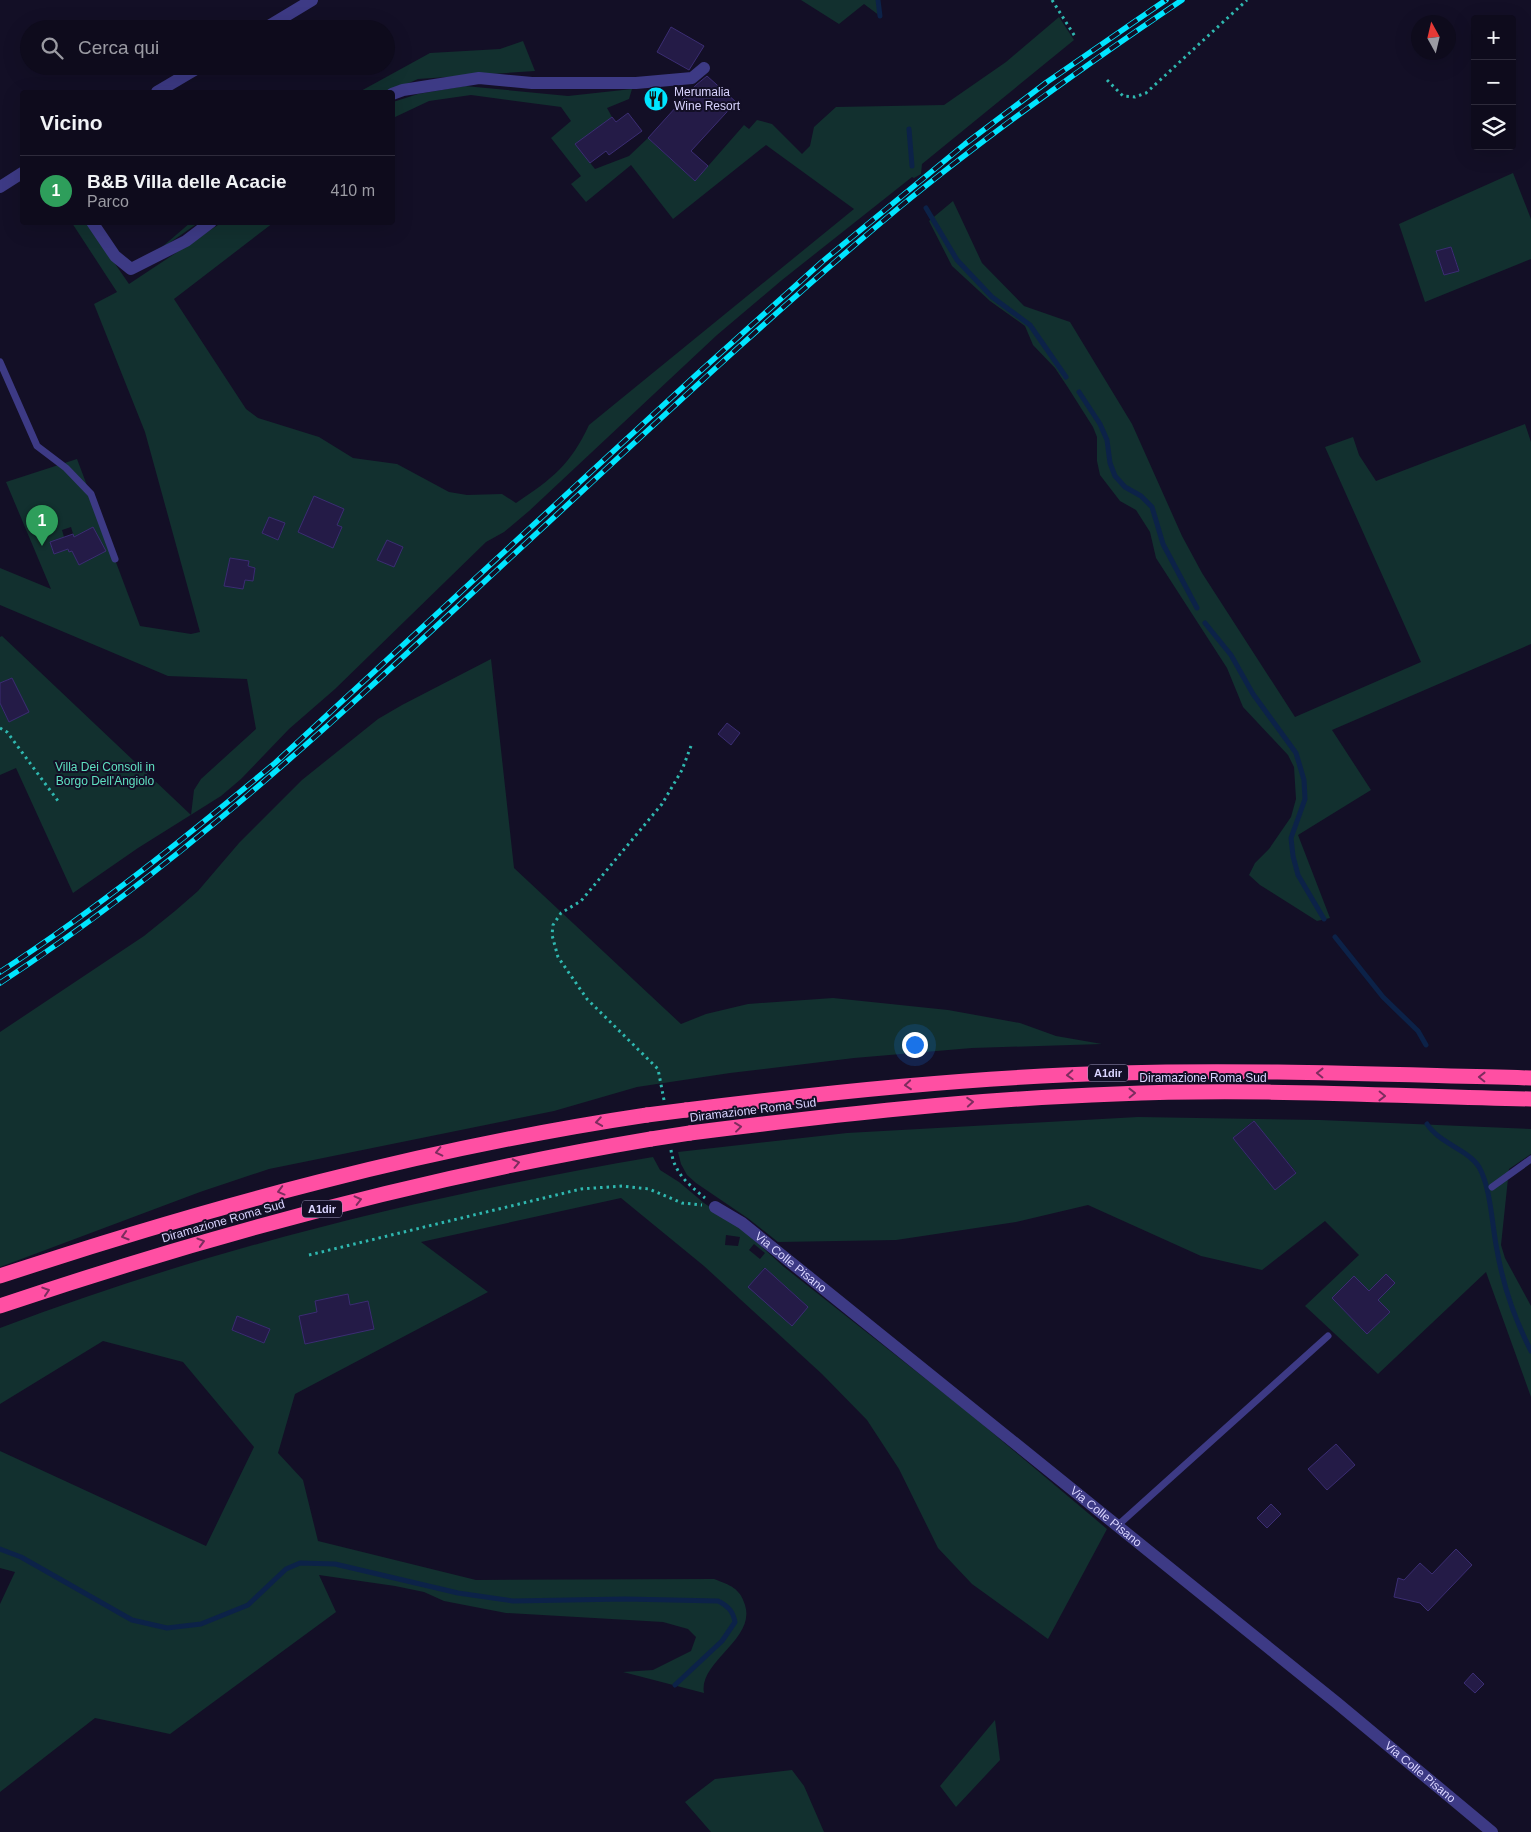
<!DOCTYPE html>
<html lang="it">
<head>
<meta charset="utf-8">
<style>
  :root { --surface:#0e0b1c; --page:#171425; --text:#f1f3f6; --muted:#9b9ba3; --line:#2e2b3b; --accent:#00e5ff }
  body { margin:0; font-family:Arial,sans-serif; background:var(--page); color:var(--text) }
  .controls { position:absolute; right:15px; top:15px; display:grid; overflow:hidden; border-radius:5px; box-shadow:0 5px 20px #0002 }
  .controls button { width:45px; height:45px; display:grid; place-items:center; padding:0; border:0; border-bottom:1px solid var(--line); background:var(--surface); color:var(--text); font:25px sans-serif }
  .compass { position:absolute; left:1411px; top:15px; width:45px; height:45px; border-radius:50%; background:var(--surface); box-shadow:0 5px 20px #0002; rotate:352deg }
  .you { position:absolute; left:914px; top:1044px; width:18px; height:18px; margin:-12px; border:4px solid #fff; border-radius:50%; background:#1a73e8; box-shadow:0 0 0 8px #1a73e833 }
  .badge { display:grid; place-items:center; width:32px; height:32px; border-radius:50%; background:var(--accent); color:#fff; font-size:16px; font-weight:700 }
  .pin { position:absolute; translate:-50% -41px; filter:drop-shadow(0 1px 2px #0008) }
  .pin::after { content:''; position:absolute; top:26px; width:18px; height:15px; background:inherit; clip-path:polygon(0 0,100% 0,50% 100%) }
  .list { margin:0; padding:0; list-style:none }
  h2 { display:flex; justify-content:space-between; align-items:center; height:65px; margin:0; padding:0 20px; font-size:21px }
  h2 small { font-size:16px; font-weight:400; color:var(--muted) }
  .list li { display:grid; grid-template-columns:32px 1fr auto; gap:15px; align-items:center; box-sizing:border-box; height:70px; padding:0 20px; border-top:1px solid var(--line) }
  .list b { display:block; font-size:19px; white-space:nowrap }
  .list p { margin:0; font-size:16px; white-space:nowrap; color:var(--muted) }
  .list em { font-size:16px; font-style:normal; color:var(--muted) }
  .icon { flex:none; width:28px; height:28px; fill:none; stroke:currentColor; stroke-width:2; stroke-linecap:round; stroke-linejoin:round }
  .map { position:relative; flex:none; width:1531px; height:1832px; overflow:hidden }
  .search { position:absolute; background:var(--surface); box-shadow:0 5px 20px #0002; left:20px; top:20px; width:375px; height:55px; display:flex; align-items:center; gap:12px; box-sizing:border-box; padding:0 18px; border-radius:28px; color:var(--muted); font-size:19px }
  .panel { position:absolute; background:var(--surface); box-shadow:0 5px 20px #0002; left:20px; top:90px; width:375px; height:135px; border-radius:5px }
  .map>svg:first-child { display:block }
  .green { fill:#12302f; fill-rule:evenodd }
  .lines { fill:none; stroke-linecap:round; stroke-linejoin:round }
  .stream { stroke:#0c2248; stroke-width:5 }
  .building { fill:#241b47; stroke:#3b2d73 }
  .path { stroke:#2fb8b0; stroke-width:3; stroke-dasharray:2.5 4; stroke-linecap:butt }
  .service { stroke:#3d3a85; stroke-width:7 }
  .minor { stroke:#3d3a85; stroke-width:12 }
  .motorway { stroke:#ff4fa3; stroke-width:15 }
  .rail-casing { stroke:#00e5ff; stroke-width:5.5 }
  .rail { stroke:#130f26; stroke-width:4; stroke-dasharray:11; stroke-linecap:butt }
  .motorway-bridge { stroke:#ff4fa3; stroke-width:15 }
  .oneway { stroke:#7d2c5e }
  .labels { text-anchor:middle; stroke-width:4; stroke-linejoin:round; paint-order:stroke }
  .shield { fill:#130f26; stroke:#9e99be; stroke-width:1 }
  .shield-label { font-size:11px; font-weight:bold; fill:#d9d4ff }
  .poi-label { font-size:12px; fill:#d9d4ff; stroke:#130f26; text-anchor:start }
  .park-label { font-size:12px; fill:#5fe0c0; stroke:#130f26 }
  .street-label { font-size:12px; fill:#d9d4ff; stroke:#130f26 }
</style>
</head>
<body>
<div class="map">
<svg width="1531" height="1832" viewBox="0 0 1531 1832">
  <rect width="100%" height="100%" fill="#130f26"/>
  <path class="green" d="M801,0H878L880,16L864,4L839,24Z
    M1059,17L1074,40L922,164L921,174L914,178L912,177L782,280L717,335L529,511L504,532L486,542L335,689L289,729L241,779L221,796L138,848L73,893L16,768L0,775V703L9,722L28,712L12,678L0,683V637L2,636L191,815L194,790L201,779L256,729L247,679L168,676L0,605V568L51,589L6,482L77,459L140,626L191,634L200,632L145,432L94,304L117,292L72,223H87L129,284L221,223H273L174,299L246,409L258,418L319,437L353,458L397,464L449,492L467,495L502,494L516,503C552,479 571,464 589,425L854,209L766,145L673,219L631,165L586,202L571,184L581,176L551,138L571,121L561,107L471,95L429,101L393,118V102L418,94L465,86L568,96L632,89L629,99L607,108L612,117L576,145L595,169L629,156L648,138L695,181L744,125L749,129L757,120L772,124L802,154L810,146L814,127L836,107L944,105L1006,62ZM269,517L278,540L262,533ZM71,527L74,537L93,527L105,551L79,565L72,551L69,552L68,549L54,554L50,542L64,537L62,530ZM230,558L248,561V566L255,568L253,581L245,580L243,589L224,586Z
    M523,41L535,71L418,79L388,92H359L430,53L500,49Z
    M1513,173L1531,219V259L1425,302L1399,224ZM1451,247L1459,270L1444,275L1437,252Z
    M953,201L982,263L1024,306L1070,322L1132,424L1182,536L1202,573L1295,717L1421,662L1325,447L1353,437L1359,455L1376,481L1525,424L1531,442V644L1332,730L1371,790L1298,835L1330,918L1317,921L1260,885L1249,875L1255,863L1269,849L1291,817L1296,799L1294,767L1288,755L1243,707L1227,668L1156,558L1150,532L1136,510L1120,501L1100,475L1097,461V437L1093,427L1067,386L1055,368L1033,345L1025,326L990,301L952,266L929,221Z
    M190,223H198L155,253Z
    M491,659L514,868L681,1024L706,1014L748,1004L833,998L948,1010L1020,1023L1056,1036L1102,1044L972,1048L854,1058L730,1073L637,1087L554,1111L269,1169L200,1192L0,1267V1032L144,936L175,911L198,891L239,843L302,780L378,719L402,705Z
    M1138,1117L1320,1120L1531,1129V1154L1509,1169L1501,1245L1505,1258L1531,1306V1397L1486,1272L1378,1374L1305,1306L1359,1255L1325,1221L1262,1270L1201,1256L1088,1205L1016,1222L896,1240L778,1242L749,1219L696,1183L687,1175L681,1164L678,1152L847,1133ZM1253,1121L1296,1172L1275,1190L1233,1138ZM1354,1276L1390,1312L1367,1334L1332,1298Z
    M653,1157L660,1170L679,1182L704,1203L741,1228L784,1267L969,1413L1107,1529L1048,1639L972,1584L938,1548L899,1469L867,1420L822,1374L704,1266L621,1198L421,1242L488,1292L295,1394L278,1453L303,1480L318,1541L476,1580L714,1579C730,1585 740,1588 745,1605C756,1639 698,1662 704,1693L623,1672L653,1670L691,1651L696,1637L688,1629L663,1622L506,1613L444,1601L424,1592L395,1586L319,1575L336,1612L170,1734L95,1718L0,1792V1604L15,1572L0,1568V1451L206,1546L254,1447L183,1362L103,1341L0,1404V1328C210,1248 431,1195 653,1157ZM726,1235L740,1237L738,1246L725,1245ZM754,1244L765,1253L760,1259L749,1250ZM764,1268H765L808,1307L749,1287ZM348,1294L350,1305L368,1301L374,1328L305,1344L299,1316L317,1312L315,1301ZM237,1316L270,1329L264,1343L232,1330Z
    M995,1720L1000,1760L956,1807L940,1786Z
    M792,1770L804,1786L824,1832H711L685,1802L715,1779Z"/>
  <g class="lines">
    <path class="stream" d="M878,0L880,16
      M909,129L912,166
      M926,208L957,260L992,297L1030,325L1066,377
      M1079,392L1100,424L1107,440L1110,463L1115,476L1125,487L1141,496L1152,507L1163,544L1197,608
      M1205,623L1231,655L1253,694L1296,753L1304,780L1305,799L1291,838L1293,856L1298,875L1324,919
      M1335,937L1383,997L1418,1031L1426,1045
      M1427,1124C1440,1144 1469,1150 1479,1167C1491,1188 1492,1226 1497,1250C1503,1285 1514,1318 1531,1351
      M0,1549L21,1557L132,1620L167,1628L201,1624L248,1605L286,1569L300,1563L335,1564L458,1593L513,1601L625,1599L718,1601C728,1606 733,1611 735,1622L722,1641L675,1685"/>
  </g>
  <path class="building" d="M671,27L704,46L689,70L657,52Z
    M707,76L736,102L691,151L708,166L695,181L648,138L696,85Z
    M628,113L642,131L609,155L606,151L590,163L575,144L612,117L616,122Z
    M1451,247L1459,271L1444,275L1436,251Z
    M314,496L344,509L337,525L342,527L333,548L298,532Z
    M269,517L285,523L278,540L262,533Z
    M93,527L106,551L79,565L72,551L69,552L68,549L54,554L50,542L73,534L74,537Z
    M387,540L403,547L394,567L377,560Z
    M230,558L249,561L248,566L255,568L253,581L245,580L243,589L224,586Z
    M12,678L29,712L9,722L0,703V683Z
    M727,723L740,733L731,745L718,734Z
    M1254,1121L1296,1173L1275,1190L1233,1138Z
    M765,1268L808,1307L792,1326L748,1287Z
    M1386,1274L1395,1283L1378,1300L1390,1312L1367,1334L1332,1298L1354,1276L1369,1291Z
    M348,1294L350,1305L368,1301L374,1329L305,1344L299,1316L317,1312L315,1301Z
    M237,1316L270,1329L264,1343L232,1330Z
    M1336,1444L1355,1465L1327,1490L1308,1469Z
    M1271,1504L1281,1514L1267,1528L1257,1518Z
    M1456,1549L1472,1565L1428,1611L1420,1603L1394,1597L1398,1578L1404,1580L1420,1563L1432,1574Z
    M1473,1673L1484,1684L1475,1693L1464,1683Z"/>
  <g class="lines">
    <path class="path" d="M1052,0L1076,38
      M1107,80L1123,96L1135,97L1146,93L1247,0
      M0,728L7,732L58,801
      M664,1100L658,1069L587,999L558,957L552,935L553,925L561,913L581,901L662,804L682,770L691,746
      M671,1150C674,1173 688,1184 705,1198
      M309,1255L581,1189L622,1186L649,1189L682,1203L702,1205"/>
    <path class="service" d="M0,362L37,446L66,468L91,494L115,559
      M1492,1187L1531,1159
      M1117,1526L1328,1336"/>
    <g class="minor">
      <path d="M264,29L312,0"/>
      <path d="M157,92L201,66"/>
      <path d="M392,94L403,90L479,78L532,83H636L692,78L704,68"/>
      <path d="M0,187L22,173"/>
      <path d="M92,222L115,256L131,269L186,241L211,222"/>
      <path id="s1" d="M715,1207L742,1223L1337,1703L1492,1832"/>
    </g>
    <path class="motorway" d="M686,1110C830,1092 974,1077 1119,1073C1256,1069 1394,1075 1531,1078
      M690,1133C832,1115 973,1099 1116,1094C1254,1088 1393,1096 1531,1099
      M0,1276C212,1206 426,1148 647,1115
      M0,1306C213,1234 430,1176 651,1139"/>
    <defs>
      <path id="rail" d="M0,972C97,909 186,837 275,763L696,375L823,261L965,144L1047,82L1166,0
        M0,983C187,861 347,709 510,558C639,439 766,318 901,206C991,132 1086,65 1182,0"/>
    </defs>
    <use href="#rail" class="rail-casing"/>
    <use href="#rail" class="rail"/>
    <path class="motorway-bridge" d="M647,1115L686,1110
      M651,1139L690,1133"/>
  </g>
  <defs><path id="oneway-chevron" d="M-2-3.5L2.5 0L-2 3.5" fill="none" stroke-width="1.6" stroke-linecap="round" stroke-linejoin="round" transform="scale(1.25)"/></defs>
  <g class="oneway">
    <use href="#oneway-chevron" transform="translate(1320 1073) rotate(-179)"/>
    <use href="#oneway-chevron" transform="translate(1070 1075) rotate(177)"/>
    <use href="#oneway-chevron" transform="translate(1482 1077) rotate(-179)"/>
    <use href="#oneway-chevron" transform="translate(908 1085) rotate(175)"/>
    <use href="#oneway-chevron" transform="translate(1132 1093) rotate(-1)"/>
    <use href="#oneway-chevron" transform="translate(1382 1096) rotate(1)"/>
    <use href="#oneway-chevron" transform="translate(970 1102) rotate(-4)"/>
    <use href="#oneway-chevron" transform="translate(599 1122) rotate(171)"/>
    <use href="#oneway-chevron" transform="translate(738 1127) rotate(-7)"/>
    <use href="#oneway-chevron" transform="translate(439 1152) rotate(167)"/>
    <use href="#oneway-chevron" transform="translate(516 1163) rotate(-12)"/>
    <use href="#oneway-chevron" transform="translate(281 1191) rotate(165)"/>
    <use href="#oneway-chevron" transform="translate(358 1200) rotate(-14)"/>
    <use href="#oneway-chevron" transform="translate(125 1236) rotate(163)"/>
    <use href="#oneway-chevron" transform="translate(201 1242) rotate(-16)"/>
    <use href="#oneway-chevron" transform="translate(46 1291) rotate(-18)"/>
  </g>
  <defs>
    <symbol id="restaurant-disc" viewBox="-11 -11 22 22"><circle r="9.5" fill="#00e5ff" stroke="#130f26"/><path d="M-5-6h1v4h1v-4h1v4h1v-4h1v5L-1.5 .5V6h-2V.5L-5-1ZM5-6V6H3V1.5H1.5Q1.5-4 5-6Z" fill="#111"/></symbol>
  </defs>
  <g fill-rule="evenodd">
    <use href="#restaurant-disc" x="642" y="85" width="28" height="28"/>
  </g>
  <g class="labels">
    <g class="shield">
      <rect x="1088" y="1064.5" width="40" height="17" rx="4"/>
      <rect x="302" y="1200.5" width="40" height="17" rx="4"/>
    </g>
    <g class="shield-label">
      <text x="1108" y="1077">A1dir</text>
      <text x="322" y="1213">A1dir</text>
    </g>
    <g class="poi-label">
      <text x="674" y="96">Merumalia<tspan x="674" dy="14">Wine Resort</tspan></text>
    </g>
    <g class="park-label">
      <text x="105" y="771">Villa Dei Consoli in<tspan x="105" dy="14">Borgo Dell'Angiolo</tspan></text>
    </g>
    <g class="street-label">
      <text x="1203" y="1082">Diramazione Roma Sud</text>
      <text transform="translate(753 1110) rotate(-7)" y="4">Diramazione Roma Sud</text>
      <text transform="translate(223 1221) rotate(-16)" y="4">Diramazione Roma Sud</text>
      <text dy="4" stroke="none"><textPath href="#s1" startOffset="94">Via Colle Pisano</textPath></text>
      <text dy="4" stroke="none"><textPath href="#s1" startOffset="499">Via Colle Pisano</textPath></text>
      <text dy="4" stroke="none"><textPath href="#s1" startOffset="904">Via Colle Pisano</textPath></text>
    </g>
  </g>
</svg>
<div class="controls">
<button>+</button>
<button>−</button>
<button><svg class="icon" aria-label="layers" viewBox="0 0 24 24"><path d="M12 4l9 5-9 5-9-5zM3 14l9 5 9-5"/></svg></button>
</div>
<svg class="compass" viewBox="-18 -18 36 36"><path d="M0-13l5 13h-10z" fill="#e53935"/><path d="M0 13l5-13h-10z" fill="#9b9ba3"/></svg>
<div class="you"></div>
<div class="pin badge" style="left:42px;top:546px;background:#2e9e5b">1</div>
<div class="search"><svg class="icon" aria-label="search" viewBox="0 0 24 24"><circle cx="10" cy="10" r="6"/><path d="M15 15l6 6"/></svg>Cerca qui</div>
<section class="panel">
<h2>Vicino<small></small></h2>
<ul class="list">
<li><span class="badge" style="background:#2e9e5b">1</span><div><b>B&amp;B Villa delle Acacie</b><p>Parco</p></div><em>410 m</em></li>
</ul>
</section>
</div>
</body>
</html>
